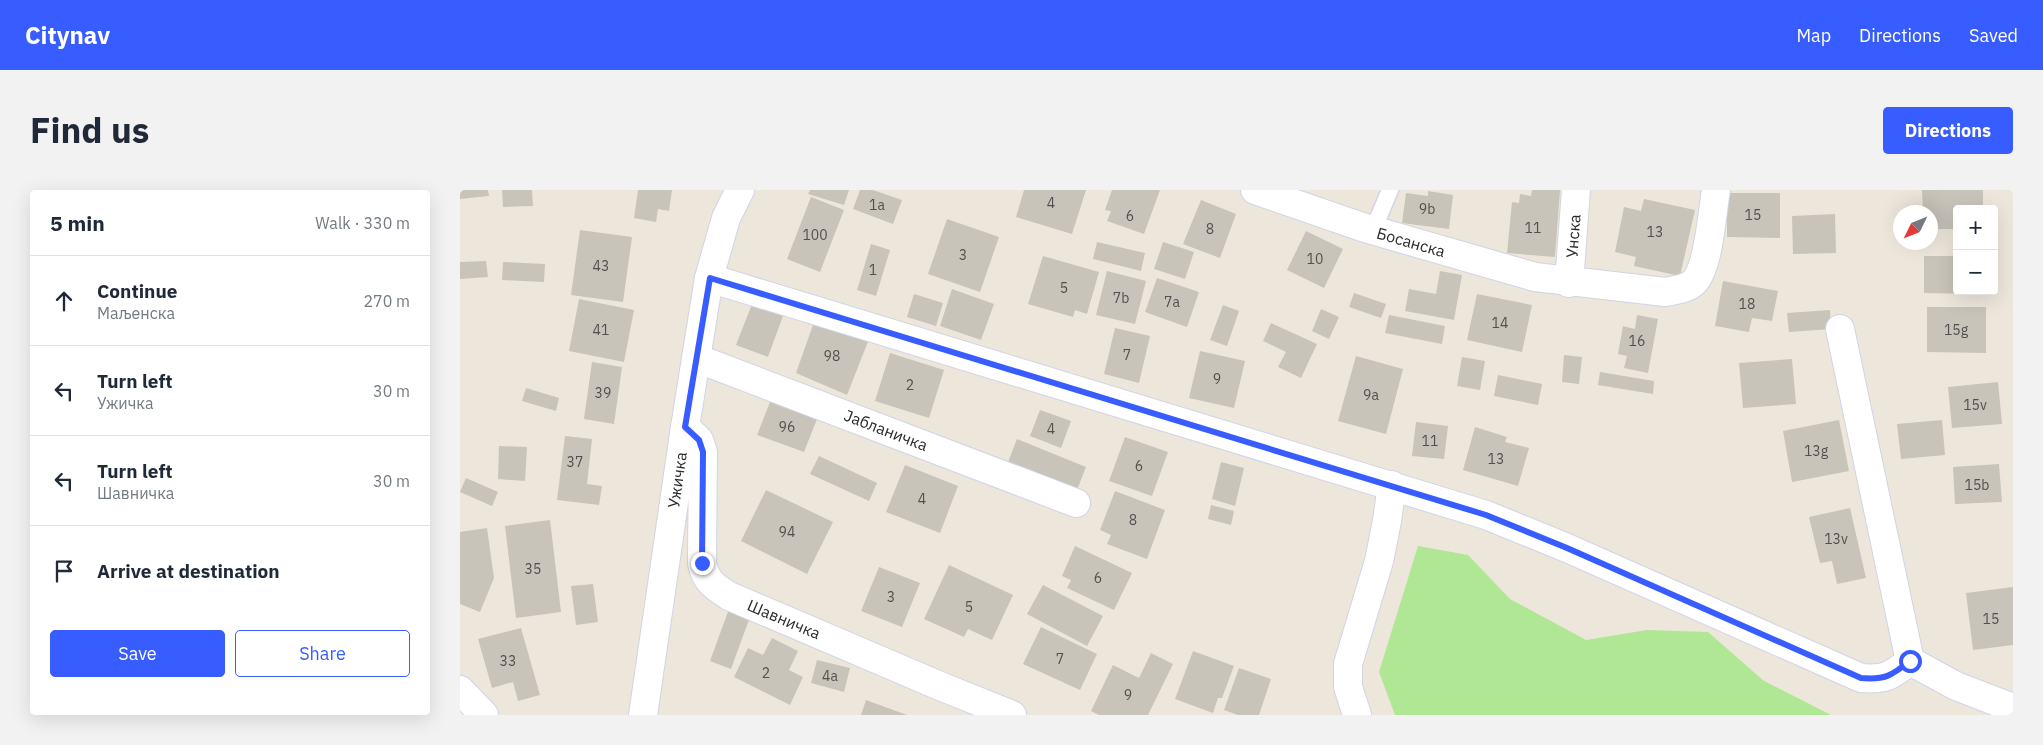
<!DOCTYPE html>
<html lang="en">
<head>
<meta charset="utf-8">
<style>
  :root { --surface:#fff; --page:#f2f2f3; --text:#1f2937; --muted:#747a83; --line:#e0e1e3; --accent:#375cff }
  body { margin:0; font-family:"IBM Plex Sans",sans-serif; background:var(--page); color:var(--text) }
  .controls { position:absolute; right:15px; top:15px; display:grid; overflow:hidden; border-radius:5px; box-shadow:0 5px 20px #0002 }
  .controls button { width:45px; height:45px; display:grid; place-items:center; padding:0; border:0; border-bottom:1px solid var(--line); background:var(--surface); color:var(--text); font:25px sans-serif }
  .compass { position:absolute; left:1433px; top:15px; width:45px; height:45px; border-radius:50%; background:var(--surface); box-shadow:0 5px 20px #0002; rotate:227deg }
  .stop { position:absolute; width:15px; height:15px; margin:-11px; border:4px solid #375cff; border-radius:50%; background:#fff }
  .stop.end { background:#375cff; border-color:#fff; box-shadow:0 1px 5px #0008 }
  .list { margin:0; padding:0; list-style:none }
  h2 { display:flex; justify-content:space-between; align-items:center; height:65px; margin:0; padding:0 20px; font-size:21px }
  h2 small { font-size:16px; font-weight:400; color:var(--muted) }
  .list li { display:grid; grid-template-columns:32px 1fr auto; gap:15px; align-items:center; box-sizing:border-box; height:90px; padding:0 20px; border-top:1px solid var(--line) }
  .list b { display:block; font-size:19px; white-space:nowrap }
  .list p { margin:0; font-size:16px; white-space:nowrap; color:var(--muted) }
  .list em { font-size:16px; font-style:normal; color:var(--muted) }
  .actions { display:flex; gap:10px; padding:15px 20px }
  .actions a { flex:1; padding:11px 0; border:1px solid var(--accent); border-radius:5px; text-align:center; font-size:18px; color:var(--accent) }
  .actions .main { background:var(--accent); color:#fff }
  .icon { flex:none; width:28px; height:28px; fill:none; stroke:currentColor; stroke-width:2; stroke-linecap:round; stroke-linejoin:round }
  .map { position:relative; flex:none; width:1553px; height:525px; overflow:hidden; border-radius:5px }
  header { display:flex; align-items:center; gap:30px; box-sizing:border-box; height:70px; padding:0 25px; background:var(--accent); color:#fff }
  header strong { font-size:24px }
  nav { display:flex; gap:28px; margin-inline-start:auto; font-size:18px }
  .intro { display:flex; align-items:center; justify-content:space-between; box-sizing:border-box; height:120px; padding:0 30px }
  h1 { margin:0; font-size:35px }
  .button { padding:12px 22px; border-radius:5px; background:var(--accent); color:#fff; font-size:18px; font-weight:700 }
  main { display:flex; gap:30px; padding:0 30px }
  aside { flex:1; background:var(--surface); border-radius:5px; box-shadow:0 5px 20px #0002 }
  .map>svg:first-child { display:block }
  .green { fill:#b0e794 }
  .building { fill:#c8c4ba }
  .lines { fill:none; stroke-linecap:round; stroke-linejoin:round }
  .lane-casing { stroke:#d0d4e4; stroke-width:19 }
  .street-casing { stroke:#d0d4e4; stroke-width:30 }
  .secondary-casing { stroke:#d0d4e4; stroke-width:30 }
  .lane { stroke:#fff; stroke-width:16 }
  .street { stroke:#fff; stroke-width:28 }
  .secondary { stroke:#fff; stroke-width:28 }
  .route { stroke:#375cff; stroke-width:6 }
  .labels { text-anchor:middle; stroke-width:5; stroke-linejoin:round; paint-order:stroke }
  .number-label { font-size:14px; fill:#52504e }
  .street-label { font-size:16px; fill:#2a2a2a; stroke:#fff }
</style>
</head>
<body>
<header>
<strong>Citynav</strong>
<nav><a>Map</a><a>Directions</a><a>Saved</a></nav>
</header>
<div class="intro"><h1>Find us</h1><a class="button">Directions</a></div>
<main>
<aside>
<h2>5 min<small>Walk · 330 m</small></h2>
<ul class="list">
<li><svg class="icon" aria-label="ahead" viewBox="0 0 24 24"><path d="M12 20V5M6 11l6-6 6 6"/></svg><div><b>Continue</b><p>Маљенска</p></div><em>270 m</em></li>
<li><svg class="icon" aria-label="left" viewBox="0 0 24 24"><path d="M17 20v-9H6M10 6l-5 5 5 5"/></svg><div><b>Turn left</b><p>Ужичка</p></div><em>30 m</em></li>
<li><svg class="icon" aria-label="left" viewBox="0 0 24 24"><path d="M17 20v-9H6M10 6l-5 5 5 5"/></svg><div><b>Turn left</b><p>Шавничка</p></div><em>30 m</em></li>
<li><svg class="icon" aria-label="arrive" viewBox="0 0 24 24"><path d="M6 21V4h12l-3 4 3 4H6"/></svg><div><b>Arrive at destination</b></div></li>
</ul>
<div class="actions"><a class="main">Save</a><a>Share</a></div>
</aside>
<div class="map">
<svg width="1553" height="525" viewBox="0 0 1553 525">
  <rect width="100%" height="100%" fill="#ede6db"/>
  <path class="green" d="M958,356L1008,365L1050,409L1126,450L1187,440L1248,442L1304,491L1371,525H935L919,482Z"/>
  <path class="building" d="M0,0H28L29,6L0,9Z
    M42,0H72L73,16L43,17Z
    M178,0H212L209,21L198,19L196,32L174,28Z
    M350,0H389L384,15L348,4Z
    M400,0H413L442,10L433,34L393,19Z
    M564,0H626L612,44L556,27Z
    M652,0H700L684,44L647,31L651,21L645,20Z
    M1072,0H1100L1095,67L1047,63L1052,12L1059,13L1060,4L1071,6Z
    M1462,0H1523V19H1497V39H1470V22H1463Z
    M968,1L993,5L989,39L942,33L946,3L968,6Z
    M1267,3H1320V48L1267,47Z
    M351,7L384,20L360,82L327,69Z
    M1184,9L1235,20L1220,86L1174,76L1176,67L1155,62L1164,17L1181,21Z
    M741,10L776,24L760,68L723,54Z
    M1375,24L1376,63L1333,64L1332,26Z
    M487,29L539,47L520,102L468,84Z
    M120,40L172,47L163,112L111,105Z
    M846,41L883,59L864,98L827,80Z
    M637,52L685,63L681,81L633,69Z
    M703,52L734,62L725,89L694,79Z
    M411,54L430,60L416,106L397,100Z
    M583,66L639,82L627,124L615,120L613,127L568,114Z
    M1464,66H1497V101H1516V104L1464,103Z
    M26,71L28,87L0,89V72Z
    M43,72L85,74L84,92L42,90Z
    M647,81L686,91L675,134L636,125Z
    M980,81L1002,85L994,130L945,121L949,99L976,104Z
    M697,88L739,102L727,137L685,122Z
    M1263,91L1318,101L1312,131L1292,128L1289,142L1255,136Z
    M492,99L534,114L521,150L480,136Z
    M894,103L926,114L921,128L889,117Z
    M454,104L483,113L476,136L447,127Z
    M1017,104L1072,115L1062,162L1007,150Z
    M119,109L174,120L164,172L109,161Z
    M292,114L323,126L308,167L276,155Z
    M763,115L779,121L767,156L750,150Z
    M1467,117H1526V163L1467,162Z
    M861,119L879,127L869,149L852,141Z
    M1370,120L1371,139L1329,142L1327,123Z
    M929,125L985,136L982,154L925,143Z
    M1177,125L1198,129L1188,183L1164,178L1167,166L1158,164L1163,136L1175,139Z
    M355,129L409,149L387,205L336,183Z
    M811,133L857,154L841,188L818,177L826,162L803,151Z
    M655,138L690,146L679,193L644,184Z
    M740,161L785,171L774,218L729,208Z
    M430,163L484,180L469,228L415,211Z
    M1104,165L1122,167L1119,194L1102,192Z
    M896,166L943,179L926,244L878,231Z
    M1002,167L1025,171L1020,200L997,196Z
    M1332,169L1336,214L1283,218L1279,173Z
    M132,172L162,177L154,234L124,229Z
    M1140,182L1194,191L1193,204L1138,195Z
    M1038,185L1082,194L1078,215L1034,206Z
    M1538,192L1542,234L1492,238L1488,197Z
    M66,198L99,208L96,221L62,211Z
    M310,212L357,229L344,262L297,245Z
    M580,220L611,231L601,258L570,246Z
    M1379,230L1389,281L1332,292L1323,241Z
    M1482,230L1485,265L1441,269L1437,234Z
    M956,232L988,236L984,269L952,266Z
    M1015,237L1047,247L1045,252L1069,258L1058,296L1003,280Z
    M105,246L132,249L127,294L142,296L139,315L97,310Z
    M665,247L708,262L692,306L649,291Z
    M557,249L626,277L617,300L548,272Z
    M39,256L67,257L65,291L38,289Z
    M359,266L417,293L409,311L350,284Z
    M761,272L784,278L775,316L752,309Z
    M1539,274L1542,312L1495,314L1493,277Z
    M445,275L498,296L480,343L426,322Z
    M6,288L38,302L32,316L0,302Z
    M306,300L373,332L347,384L281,351Z
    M655,301L705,320L687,369L647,354L651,345L640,340Z
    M751,315L774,321L771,335L748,329Z
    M1390,318L1406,388L1377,394L1372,371L1360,373L1349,327Z
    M90,330L101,422L56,428L45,336Z
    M27,338L34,388L20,422L0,414V342Z
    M615,356L672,383L654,420L607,398L611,390L602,386Z
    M489,375L553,405L532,450L508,439L504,447L464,429Z
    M419,377L460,393L442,437L401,421Z
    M133,394L138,432L116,435L111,396Z
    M583,395L643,426L627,456L567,424Z
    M1553,397V455L1513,460L1506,403Z
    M269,419L290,427L271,479L250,471Z
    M581,437L637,464L620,500L563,474Z
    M61,438L80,505L58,511L53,492L32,498L18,449Z
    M312,448L338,461L329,480L343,487L330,515L274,487L288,458L303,465Z
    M733,461L774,476L762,508H758L753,523L715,509Z
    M691,463L713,474L688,525H639L631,521L653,475L679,488Z
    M357,470L390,478L384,502L351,493Z
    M779,478L811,489L799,525H778L764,520Z
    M406,510L447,525H401Z"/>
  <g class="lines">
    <defs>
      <path id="lane" d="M913,40L930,0"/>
      <path id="street" d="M795,0L905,38L1075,87L1205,102C1215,100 1228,99 1235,91C1249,75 1252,23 1256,0
        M249,88L1026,325L1107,358L1401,488C1425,490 1431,486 1450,471L1496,496L1553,518
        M1109,93L1116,0
        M1380,139L1450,471
        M236,168L616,313
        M225,237L239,250L243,262L242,373C246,392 254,396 269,406L480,496L552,525
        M0,500L24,525
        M897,525L888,497V474L919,371L927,331L932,295"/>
      <path id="secondary" d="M183,525L225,237L249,88L266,28L280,0"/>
    </defs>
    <use href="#lane" class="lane-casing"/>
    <use href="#street" class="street-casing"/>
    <use href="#secondary" class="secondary-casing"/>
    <use href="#lane" class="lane"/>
    <use href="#street" class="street"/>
    <use href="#secondary" class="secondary"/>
  </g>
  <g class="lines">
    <path class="route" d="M242,373L243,262L239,250L225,237L250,88L1026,325L1107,358L1401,488C1425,490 1431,486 1450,471"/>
  </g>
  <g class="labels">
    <g class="number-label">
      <text x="591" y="18">4</text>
      <text x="417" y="20">1a</text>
      <text x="967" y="24">9b</text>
      <text x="1293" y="30">15</text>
      <text x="670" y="31">6</text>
      <text x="1073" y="43">11</text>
      <text x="750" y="44">8</text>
      <text x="1195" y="47">13</text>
      <text x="355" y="50">100</text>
      <text x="503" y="70">3</text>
      <text x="855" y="74">10</text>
      <text x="141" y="81">43</text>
      <text x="413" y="85">1</text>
      <text x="604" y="103">5</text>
      <text x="661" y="113">7b</text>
      <text x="712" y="117">7a</text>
      <text x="1287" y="119">18</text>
      <text x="1040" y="138">14</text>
      <text x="141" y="145">41</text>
      <text x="1496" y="145">15g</text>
      <text x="1177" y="156">16</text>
      <text x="667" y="170">7</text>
      <text x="372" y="171">98</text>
      <text x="757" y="194">9</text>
      <text x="450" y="200">2</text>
      <text x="143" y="208">39</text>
      <text x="911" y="210">9a</text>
      <text x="1515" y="220">15v</text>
      <text x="327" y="242">96</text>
      <text x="591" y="244">4</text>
      <text x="970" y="256">11</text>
      <text x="1356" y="266">13g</text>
      <text x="1036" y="274">13</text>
      <text x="115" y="277">37</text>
      <text x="679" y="281">6</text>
      <text x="1517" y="300">15b</text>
      <text x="462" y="314">4</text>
      <text x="673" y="335">8</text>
      <text x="327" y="347">94</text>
      <text x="1376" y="354">13v</text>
      <text x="73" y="384">35</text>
      <text x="638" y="393">6</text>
      <text x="431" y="412">3</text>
      <text x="509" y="422">5</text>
      <text x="1531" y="434">15</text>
      <text x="600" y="474">7</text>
      <text x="48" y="476">33</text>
      <text x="306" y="488">2</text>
      <text x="370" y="491">4a</text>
      <text x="668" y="510">9</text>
    </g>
    <g class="street-label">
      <text transform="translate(1113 46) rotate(-86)" y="6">Унска</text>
      <text transform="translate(951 52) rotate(16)" y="6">Босанска</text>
      <text transform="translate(426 240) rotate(21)" y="6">Јабланичка</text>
      <text transform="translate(217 290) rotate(-82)" y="6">Ужичка</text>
      <text transform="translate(324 429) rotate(23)" y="6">Шавничка</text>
    </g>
  </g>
</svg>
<div class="controls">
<button>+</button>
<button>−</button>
</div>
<svg class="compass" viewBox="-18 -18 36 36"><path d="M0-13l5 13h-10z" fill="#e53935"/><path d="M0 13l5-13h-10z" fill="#747a83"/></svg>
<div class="stop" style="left:1450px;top:471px"></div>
<div class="stop end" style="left:242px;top:373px"></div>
</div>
</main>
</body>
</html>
